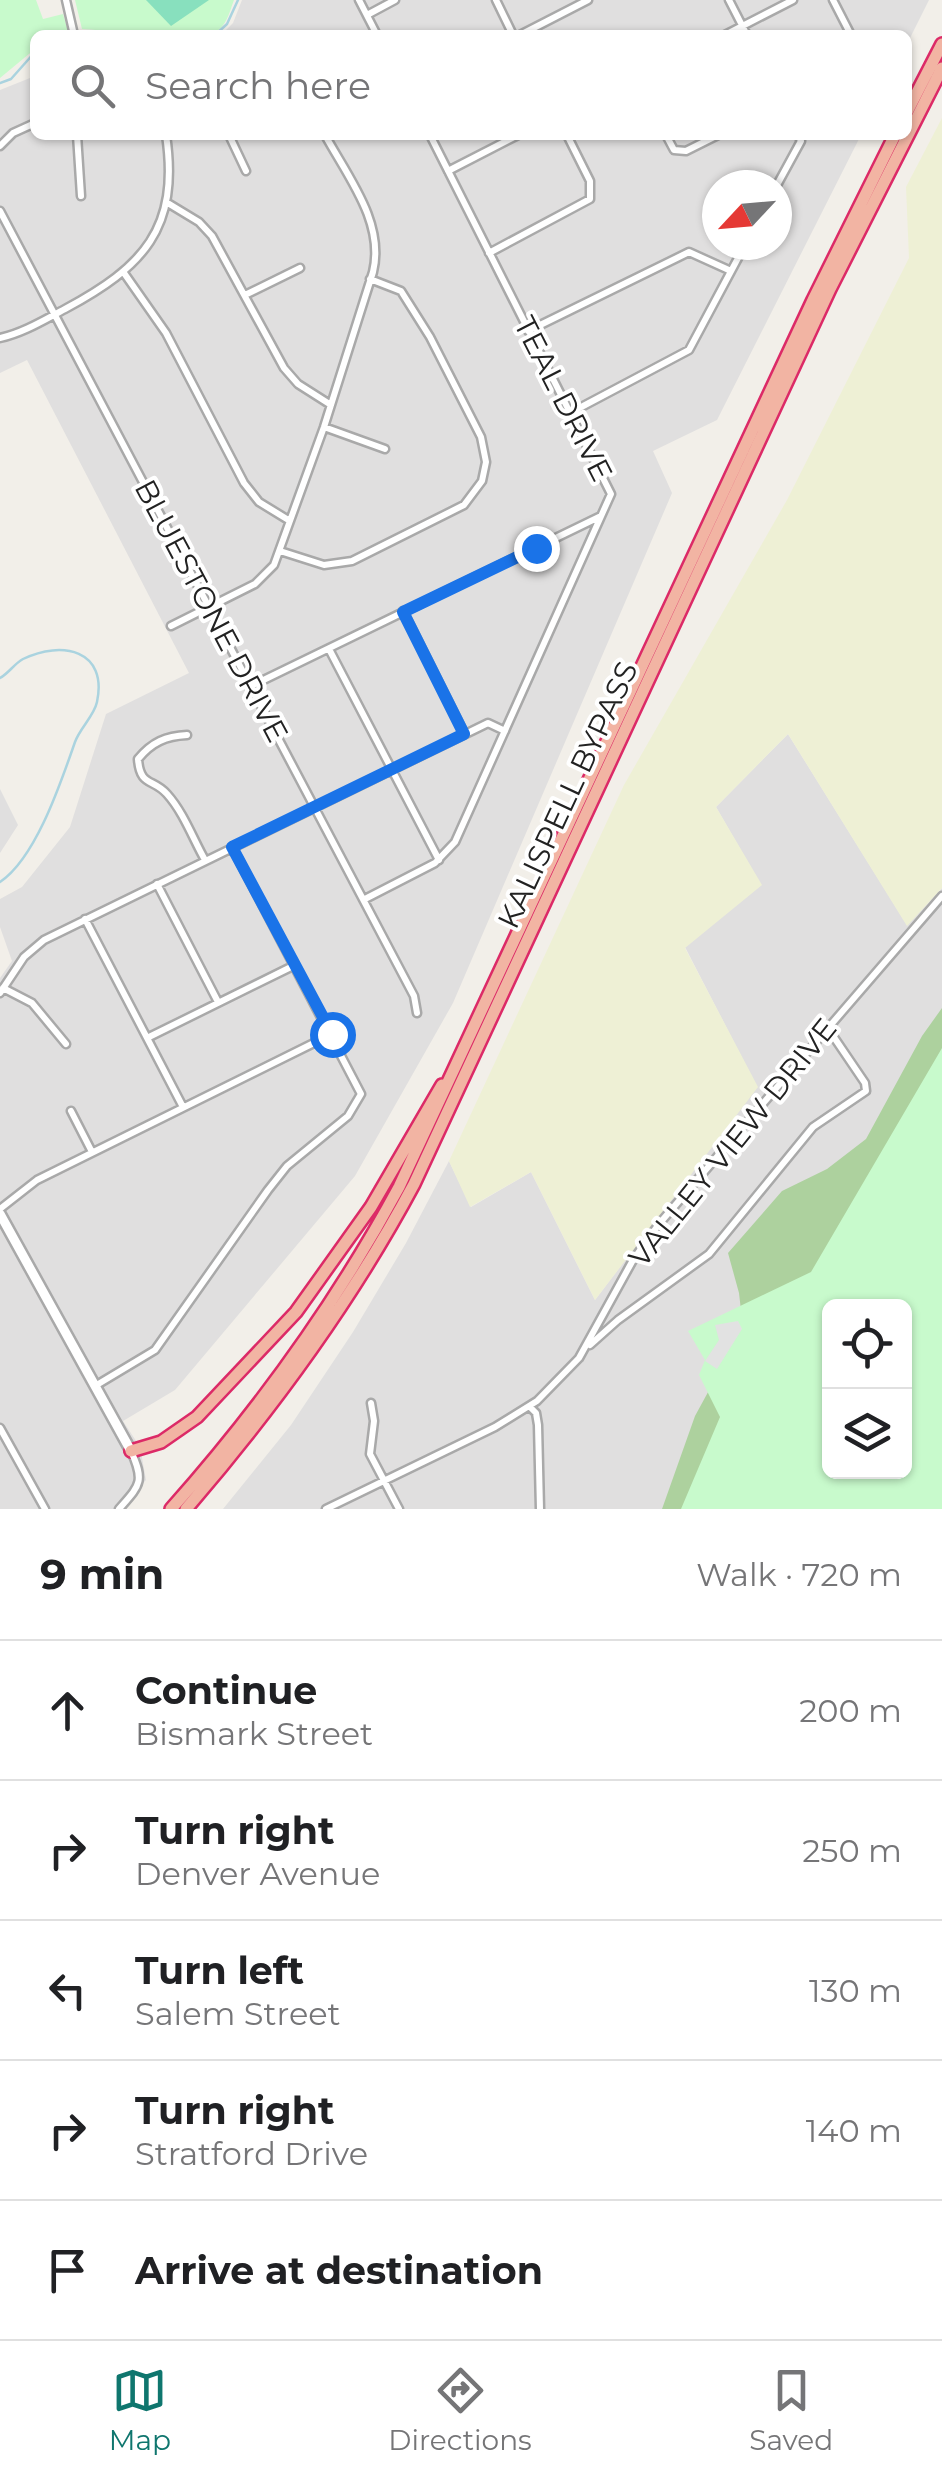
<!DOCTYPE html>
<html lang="en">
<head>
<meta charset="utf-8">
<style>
  :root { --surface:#fff; --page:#f2f2f2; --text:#202124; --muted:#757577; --line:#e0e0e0; --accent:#0f766e }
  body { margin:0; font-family:Montserrat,sans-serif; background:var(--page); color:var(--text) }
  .controls { position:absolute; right:30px; bottom:30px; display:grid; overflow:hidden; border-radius:15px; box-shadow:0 2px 8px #0004 }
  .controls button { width:90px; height:90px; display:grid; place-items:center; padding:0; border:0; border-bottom:2px solid var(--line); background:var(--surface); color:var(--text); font:50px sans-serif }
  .compass { position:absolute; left:702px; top:170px; width:90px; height:90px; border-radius:50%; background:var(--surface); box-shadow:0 2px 8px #0004; rotate:244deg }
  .stop { position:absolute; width:30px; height:30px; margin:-22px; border:8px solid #1a73e8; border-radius:50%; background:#fff }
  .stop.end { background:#1a73e8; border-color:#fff; box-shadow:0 2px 10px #0008 }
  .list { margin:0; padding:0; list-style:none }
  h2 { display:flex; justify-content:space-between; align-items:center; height:130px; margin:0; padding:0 40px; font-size:42px }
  h2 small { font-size:32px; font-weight:400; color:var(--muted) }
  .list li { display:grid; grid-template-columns:65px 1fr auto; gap:30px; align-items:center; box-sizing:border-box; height:140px; padding:0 40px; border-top:2px solid var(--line) }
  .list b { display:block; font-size:38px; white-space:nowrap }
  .list p { margin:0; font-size:32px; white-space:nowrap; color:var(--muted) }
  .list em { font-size:32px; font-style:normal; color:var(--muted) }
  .icon { flex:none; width:55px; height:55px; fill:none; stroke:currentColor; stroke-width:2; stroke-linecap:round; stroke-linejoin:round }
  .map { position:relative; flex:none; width:942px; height:1509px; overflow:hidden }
  .search { position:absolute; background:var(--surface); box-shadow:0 2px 8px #0004; left:30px; right:30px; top:30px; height:110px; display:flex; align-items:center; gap:25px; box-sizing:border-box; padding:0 35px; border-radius:15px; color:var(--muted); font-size:38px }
  .sheet { height:830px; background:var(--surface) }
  nav { display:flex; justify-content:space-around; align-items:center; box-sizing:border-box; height:140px; border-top:2px solid var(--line); background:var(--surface); font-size:28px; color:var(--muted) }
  nav a { display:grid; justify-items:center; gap:5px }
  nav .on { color:var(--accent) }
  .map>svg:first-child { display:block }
  .residential { fill:#e0dfdf; fill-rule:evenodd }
  .farmland { fill:#eef0d5 }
  .forest { fill:#add19e; fill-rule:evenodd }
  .park { fill:#c8facc; fill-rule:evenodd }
  .pitch { fill:#88e0be }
  .parking { fill:#e2e2e2 }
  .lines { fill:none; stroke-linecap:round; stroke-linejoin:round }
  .stream { stroke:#aad3df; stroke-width:2.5 }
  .minor-casing { stroke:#a9a9a9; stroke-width:11 }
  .tertiary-casing { stroke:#a9a9a9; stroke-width:14 }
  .trunk-casing { stroke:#dc2a67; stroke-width:16 }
  .minor { stroke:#fff; stroke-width:6 }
  .tertiary { stroke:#fff; stroke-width:9 }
  .trunk { stroke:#f2b4a3; stroke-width:11 }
  .route { stroke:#1a73e8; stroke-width:12 }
  .labels { text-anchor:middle; stroke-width:8; stroke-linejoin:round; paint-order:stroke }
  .street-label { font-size:30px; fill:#222; stroke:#fff }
</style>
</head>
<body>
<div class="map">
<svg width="942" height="1509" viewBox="0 0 942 1509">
  <rect width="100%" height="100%" fill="#f2efe9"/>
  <path class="residential" d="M242,0H929L907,44V35H221L233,23Z
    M35,76V135H861L717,420L653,451L672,493L453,1003L355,1176L175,1390L123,1421L140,1447L146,1480L120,1509H0V978L12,961L0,927V899L22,887L70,827L106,714L189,673L27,360L0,373V90ZM717,185H777V245H717Z
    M788,734L907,925L942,888V1048L705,1360L720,1417L681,1509H223L291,1425L353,1332L406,1243L449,1161L471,1207L531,1172L595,1300L757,1087L685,947L761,885L716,807Z
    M0,789L18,825L0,853Z"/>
  <path class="farmland" d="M942,118V888L907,926L788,734L716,807L762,885L685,948L758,1087L595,1300L531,1172L470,1207L449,1161L624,785L787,500L909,258L906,187Z"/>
  <path class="forest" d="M942,1008V1509H662L695,1416L743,1328L739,1293L728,1253L782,1191L827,1169L866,1139L922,1036ZM830,1306H904V1472H830Z"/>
  <path class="park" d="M0,0H36L43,19L63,14L68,31L61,35H35V49L0,78Z
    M75,0H234C229,13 227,26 214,33C194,44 108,30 82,29Z
    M942,1048V1509H681L720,1417L699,1375L705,1360L688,1331L811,1272ZM830,1306H904V1472H830Z"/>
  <path class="pitch" d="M146,0H209L171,26Z"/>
  <path class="parking" d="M738,1321L742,1329L717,1369L705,1361L719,1340L715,1325Z"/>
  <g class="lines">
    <path class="stream" d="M93,33L116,35
      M215,35L227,24L238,0
      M0,83L11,79L35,52
      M0,678C9,673 14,664 23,659C62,640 108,650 97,702C94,716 80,728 75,742C61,782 36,858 0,882"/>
    <defs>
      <path id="minor" d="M66,0L74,35
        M359,0L377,35
        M496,0L513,35
        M729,0L747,35
        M833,0L851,35
        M367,15L395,0
        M520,35L588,0
        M725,35L793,0
        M77,135L81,196
        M229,135L246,171
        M666,135L674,150L686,151L718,135
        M0,146L13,133L35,123
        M448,171L518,135
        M777,185L801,141L798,135
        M166,202L199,222L212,236L284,368L298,384L331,405
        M0,211L414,996L417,1013
        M489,253L590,199V181L567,135
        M124,273L166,333L244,483L259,502L290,521
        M245,295L300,268
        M528,331L689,252L731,271
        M0,338C23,333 44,320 65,309C143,267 180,229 166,135
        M570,413L689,350L745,245
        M324,427L385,449
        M280,551L324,565L352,561L464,505L482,481L486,462L481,437L430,337L401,291L370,279
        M403,611L464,733
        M171,626L255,584L274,565L324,427L373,272C385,223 348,177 325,135
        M329,649L439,860
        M249,687L599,517
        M187,735C166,736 152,742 138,759C140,787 153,778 167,794C184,813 193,839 205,860
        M157,884L218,1002
        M365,899L435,863L455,842L611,494L430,135
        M85,919L183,1107
        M3,988L32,1003L66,1044
        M0,993L24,957L44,940L488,723L505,731
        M147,1038L295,965
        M71,1111L92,1152
        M0,1209L37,1180L332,1034
        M590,1345L618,1320L709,1254L813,1127L866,1091L865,1083L827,1027
        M95,1386L155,1350L268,1190L287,1166L348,1116L361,1094L232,847
        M371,1403L374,1421L370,1454L399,1509
        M530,1407L536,1413L538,1425L540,1509
        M0,1428L45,1509
        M119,1509C140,1485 145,1482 131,1451
        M326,1509L495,1427L537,1401L579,1358L633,1260L659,1224L942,896"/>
      <path id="tertiary" d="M0,1214L131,1451"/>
      <path id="trunk" d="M907,112L942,44
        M131,1451L161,1442L197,1417L296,1312L371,1207L442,1085
        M171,1509C259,1410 336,1304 399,1187L813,300L895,135
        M186,1509C273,1408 351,1302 414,1184L830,289L942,68"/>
    </defs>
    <use href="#minor" class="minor-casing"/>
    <use href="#tertiary" class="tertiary-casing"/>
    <use href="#trunk" class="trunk-casing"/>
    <use href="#minor" class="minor"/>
    <use href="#tertiary" class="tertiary"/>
    <use href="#trunk" class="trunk"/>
  </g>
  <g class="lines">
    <path class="route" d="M332,1034L232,847L464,734L403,612L536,548"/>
  </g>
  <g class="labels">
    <g class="street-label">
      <text transform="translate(563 399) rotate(63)" y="10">TEAL DRIVE</text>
      <text transform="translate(211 611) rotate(62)" y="10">BLUESTONE DRIVE</text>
      <text transform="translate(568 795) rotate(-65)" y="10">KALISPELL BYPASS</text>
      <text transform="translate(733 1143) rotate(-51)" y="10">VALLEY VIEW DRIVE</text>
    </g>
  </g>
</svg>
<div class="controls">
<button><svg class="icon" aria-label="locate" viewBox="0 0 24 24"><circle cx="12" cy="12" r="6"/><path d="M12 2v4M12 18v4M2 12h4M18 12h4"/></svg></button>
<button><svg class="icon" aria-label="layers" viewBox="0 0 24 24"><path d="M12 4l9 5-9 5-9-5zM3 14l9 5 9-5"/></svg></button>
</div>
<svg class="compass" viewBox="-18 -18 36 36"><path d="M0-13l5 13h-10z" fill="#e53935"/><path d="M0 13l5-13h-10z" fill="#757577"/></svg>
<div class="stop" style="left:332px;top:1034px"></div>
<div class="stop end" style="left:536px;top:548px"></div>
<div class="search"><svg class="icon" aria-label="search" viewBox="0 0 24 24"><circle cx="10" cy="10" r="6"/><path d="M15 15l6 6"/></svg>Search here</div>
</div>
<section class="sheet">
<h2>9 min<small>Walk · 720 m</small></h2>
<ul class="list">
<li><svg class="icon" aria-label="ahead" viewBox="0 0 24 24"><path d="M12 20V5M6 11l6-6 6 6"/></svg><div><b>Continue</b><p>Bismark Street</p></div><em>200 m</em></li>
<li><svg class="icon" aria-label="right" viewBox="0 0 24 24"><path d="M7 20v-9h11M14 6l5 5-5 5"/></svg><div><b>Turn right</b><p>Denver Avenue</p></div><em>250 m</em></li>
<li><svg class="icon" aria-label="left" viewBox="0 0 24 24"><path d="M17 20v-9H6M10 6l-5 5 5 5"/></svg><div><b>Turn left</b><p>Salem Street</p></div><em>130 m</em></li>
<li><svg class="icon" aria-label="right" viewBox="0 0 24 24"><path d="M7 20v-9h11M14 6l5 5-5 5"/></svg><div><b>Turn right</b><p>Stratford Drive</p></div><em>140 m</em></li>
<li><svg class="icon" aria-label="arrive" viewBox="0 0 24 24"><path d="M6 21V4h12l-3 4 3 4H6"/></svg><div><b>Arrive at destination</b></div></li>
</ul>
</section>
<nav>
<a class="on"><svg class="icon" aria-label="map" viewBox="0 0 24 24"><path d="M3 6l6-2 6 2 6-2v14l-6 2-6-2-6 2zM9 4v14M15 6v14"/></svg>Map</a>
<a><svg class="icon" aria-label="directions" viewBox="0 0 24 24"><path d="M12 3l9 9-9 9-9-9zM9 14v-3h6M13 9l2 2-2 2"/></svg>Directions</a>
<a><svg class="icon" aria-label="saved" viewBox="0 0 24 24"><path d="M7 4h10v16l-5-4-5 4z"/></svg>Saved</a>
</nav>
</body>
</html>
